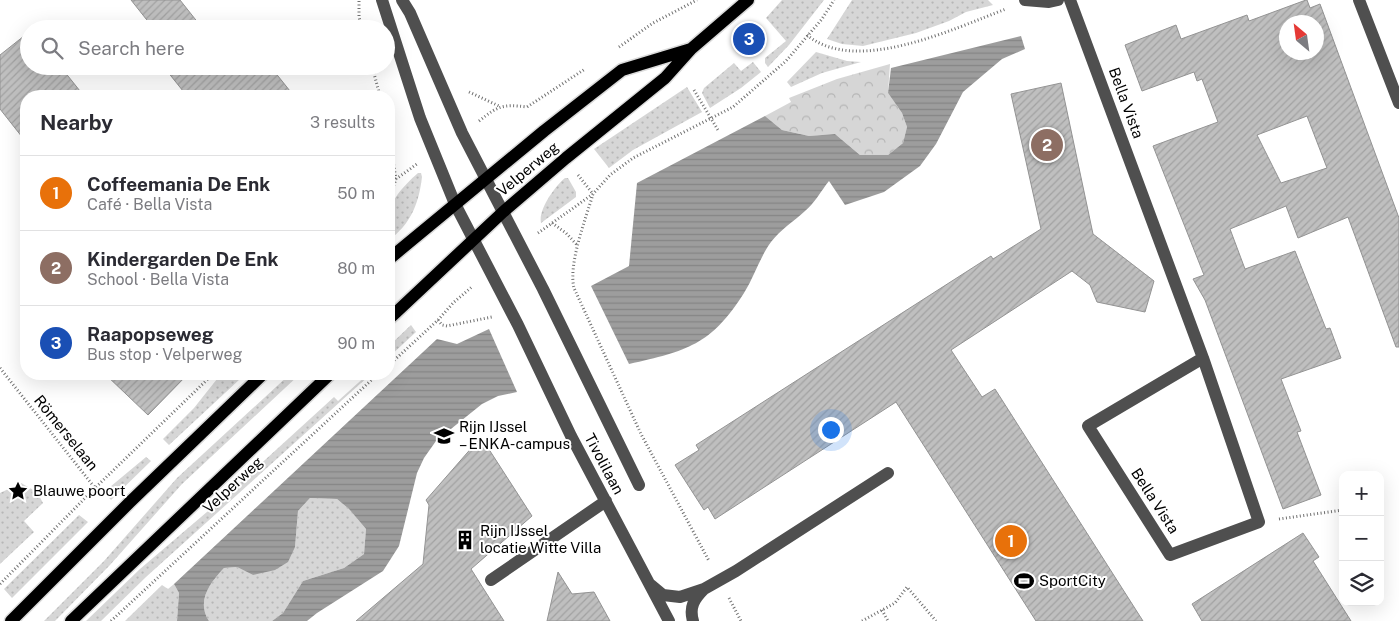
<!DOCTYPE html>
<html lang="en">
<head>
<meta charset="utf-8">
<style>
  :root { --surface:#fff; --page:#f2f2f3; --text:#2b2b33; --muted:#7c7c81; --line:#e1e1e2; --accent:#2563eb }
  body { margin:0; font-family:"Public Sans",sans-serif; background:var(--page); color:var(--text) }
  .controls { position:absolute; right:15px; bottom:15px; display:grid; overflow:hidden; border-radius:10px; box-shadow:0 5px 20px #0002 }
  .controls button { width:45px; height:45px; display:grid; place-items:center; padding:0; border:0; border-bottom:1px solid var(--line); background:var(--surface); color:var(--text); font:25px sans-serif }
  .compass { position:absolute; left:1279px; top:15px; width:45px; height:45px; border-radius:50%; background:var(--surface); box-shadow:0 5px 20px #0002; rotate:331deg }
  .you { position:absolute; left:830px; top:429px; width:18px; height:18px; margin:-12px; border:4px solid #fff; border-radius:50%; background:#1a73e8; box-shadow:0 0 0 8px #1a73e833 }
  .badge { display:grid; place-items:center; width:32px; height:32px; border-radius:50%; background:var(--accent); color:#fff; font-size:16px; font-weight:700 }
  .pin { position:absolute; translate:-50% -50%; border:2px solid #fff; box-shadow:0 1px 5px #0006 }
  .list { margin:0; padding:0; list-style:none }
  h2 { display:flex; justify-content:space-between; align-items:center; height:65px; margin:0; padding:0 20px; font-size:21px }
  h2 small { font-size:16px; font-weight:400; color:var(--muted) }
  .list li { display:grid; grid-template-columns:32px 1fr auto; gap:15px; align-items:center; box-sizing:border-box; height:75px; padding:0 20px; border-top:1px solid var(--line) }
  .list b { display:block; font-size:19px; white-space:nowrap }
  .list p { margin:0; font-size:16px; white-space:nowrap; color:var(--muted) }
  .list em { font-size:16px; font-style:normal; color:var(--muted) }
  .icon { flex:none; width:28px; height:28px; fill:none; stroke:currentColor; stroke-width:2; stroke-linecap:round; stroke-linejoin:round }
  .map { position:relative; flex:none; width:1399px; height:621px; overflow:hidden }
  .search { position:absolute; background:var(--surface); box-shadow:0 5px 20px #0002; left:20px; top:20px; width:375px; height:55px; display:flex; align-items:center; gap:12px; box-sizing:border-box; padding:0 18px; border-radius:28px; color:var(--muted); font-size:19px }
  .panel { position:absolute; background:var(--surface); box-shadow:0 5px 20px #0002; left:20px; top:90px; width:375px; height:290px; border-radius:20px }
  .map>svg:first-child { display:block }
  .grass { fill:url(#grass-dots) }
  .forest { fill:url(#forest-crowns) }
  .water { fill:url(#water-rules) }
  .building { fill:url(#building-hatch); stroke:#939393; fill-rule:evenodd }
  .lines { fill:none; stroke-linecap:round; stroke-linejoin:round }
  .major-casing { stroke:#dbdbdb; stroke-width:15 }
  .path { stroke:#717171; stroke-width:3; stroke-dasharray:1 2.5; stroke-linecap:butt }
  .minor { stroke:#4f4f4f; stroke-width:12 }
  .major { stroke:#000; stroke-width:12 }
  .labels { text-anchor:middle; stroke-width:4; stroke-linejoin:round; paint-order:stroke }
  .street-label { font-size:15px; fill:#000; stroke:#fff }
  .poi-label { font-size:15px; fill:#000; stroke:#fff; text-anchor:start }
</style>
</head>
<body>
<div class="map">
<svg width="1399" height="621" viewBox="0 0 1399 621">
  <defs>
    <pattern id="grass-dots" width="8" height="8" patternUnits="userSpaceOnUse" patternTransform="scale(1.25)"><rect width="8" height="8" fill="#d6d6d6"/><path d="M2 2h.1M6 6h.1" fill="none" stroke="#b6b6b6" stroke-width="1.8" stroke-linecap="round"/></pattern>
    <pattern id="forest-crowns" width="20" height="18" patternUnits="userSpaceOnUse" patternTransform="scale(1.25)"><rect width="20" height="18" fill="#d6d6d6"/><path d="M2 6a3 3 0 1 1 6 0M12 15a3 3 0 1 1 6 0" fill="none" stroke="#b6b6b6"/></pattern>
    <pattern id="water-rules" width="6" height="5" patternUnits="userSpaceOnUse" patternTransform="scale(1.25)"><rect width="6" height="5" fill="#9d9d9d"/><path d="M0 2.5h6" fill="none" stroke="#858585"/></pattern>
    <pattern id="building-hatch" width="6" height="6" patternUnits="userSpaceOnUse" patternTransform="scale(1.25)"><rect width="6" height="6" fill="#bfbfbf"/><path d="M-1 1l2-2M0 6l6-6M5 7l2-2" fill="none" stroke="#a2a2a2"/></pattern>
  </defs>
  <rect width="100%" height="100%" fill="#fff"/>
  <path class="grass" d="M782,0H824L789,45L768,67L765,63V58L786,41L766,18Z
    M852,0H988L993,5L966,12L949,21L916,33L863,46L842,44L827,39Z
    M816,52L847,61L861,62L822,73L791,87L787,82Z
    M753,62L761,72L741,88L710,108L702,93L704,88L734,63L741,71Z
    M687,87L702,112L633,150L609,168L594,149Z
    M418,173H421L422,177C419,202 412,221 393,237C377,213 401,188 418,173Z
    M565,178H568L576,192V197L541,223C538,210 555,186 565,178Z
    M411,325L416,332L389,357V346Z
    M221,374H234L240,379L169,445L163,439L194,408Z
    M290,374H300L182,484L110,565L55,621H44L104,561L177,478Z
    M368,374H371L146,577L101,621H86L140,569L221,500L334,397L338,401Z
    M146,457L151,461L111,500L104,492Z
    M21,483L37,492L43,503L24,521L34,532L0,564V493Z
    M310,498L337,499L349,509L366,529L364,554L344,568L303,581L283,613L272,621H209C196,601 210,583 224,568L237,567L253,575L295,547L298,511Z
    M79,515L88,522L12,598L4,589Z
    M174,584L179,593L177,621H125L162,585L168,589Z"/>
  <path class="forest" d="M890,64L888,93L902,113L907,127L903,143L888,155H860L835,134L809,136L782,130L765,116L791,102L789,98L837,79Z"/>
  <path class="water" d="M1021,36L1025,49L1002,59L963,92L936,144L920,166L884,192L845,205L829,181C821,191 814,204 805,211C793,222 781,229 771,242C760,257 754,277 744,293C711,345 687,351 629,364L591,286L629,266L637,183L765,116L782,130L809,136L835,134L860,155H888L903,143L907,127L902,113L888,93L891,68Z
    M489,329L517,392L498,396L482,404L436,441L424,458L417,473L399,546L383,571L317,613L307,621H272L283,613L303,581L344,568L364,554L366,529L349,509L337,499L310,498L298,511L295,547L288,562L275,570L253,575L237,567L224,568C210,583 196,601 209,621H177L179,593L174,584L437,339L457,344Z"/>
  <path class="building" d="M131,0H180L203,29H154Z
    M1306,0H1307L1310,8L1320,4L1399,218V347H1396L1348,217L1298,238L1286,206L1230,229L1245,269L1295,251L1326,329L1330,328L1341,358L1281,379L1301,431L1297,432L1321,495L1283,509L1205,300L1193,279L1204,275L1153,146L1218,122L1202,79L1197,81L1194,72L1142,91L1125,45L1176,25L1181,39L1247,15L1249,21ZM1286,22H1316V52H1286ZM1307,116L1327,168L1281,183L1257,135Z
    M29,32V66H60L84,96H26V142L0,109V55Z
    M163,66H270L294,96H187Z
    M1061,83L1093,234L1154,281L1145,312L1097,302L1090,285L1072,271L951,350L982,397L995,389L1143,621H1036L896,402L715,519L708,507L704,510L675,465L699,450L696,445L991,256L993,259L1041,229L1011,94Z
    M105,374H188L148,415Z
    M481,437L532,516L471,569L504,621H356L423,564L429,505L426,500Z
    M1303,533L1319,557L1313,561L1351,621H1202L1192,604Z
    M558,572L572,594L594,592L610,621H547Z"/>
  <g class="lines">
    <defs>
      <path id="major" d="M389,259L544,131L622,70L691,49
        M389,319L503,212L566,158L665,78L691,49L748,0
        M11,621L130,502L263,374
        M71,621L330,374"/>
    </defs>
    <use href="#major" class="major-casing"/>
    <path class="path" d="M359,1V17L362,29
      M807,35C856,76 955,28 1006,9
      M619,47L653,23L697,0
      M372,66L380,96
      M694,90L718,130
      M469,92L499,106
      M479,121C498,106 502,104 527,107L585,69
      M389,137L396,179
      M578,175L593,194
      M593,194C586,218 568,264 574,288L641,434L709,561
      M389,199L396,179L417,164
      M552,223L566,233L578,246
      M538,233L593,194L610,175L633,158L733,107L786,61L822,19L834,0
      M438,320L442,325L447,326L492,317
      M389,365L438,320L454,302L473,286
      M0,368L95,488
      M1279,519L1343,510
      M0,584L95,488L213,374
      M729,598L741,621
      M882,610L888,621
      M111,621L378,374
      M862,621L895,603L907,587L936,621"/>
    <path class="minor" d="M382,0L420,118L455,204L518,325L571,436L669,621
      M402,0L410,13L462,133L543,289L639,485
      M1025,0L1049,2L1058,0
      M1070,0L1203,358L1259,522L1170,555L1088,426L1203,358
      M1359,0L1399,103
      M491,580L606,501
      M651,585L663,595L680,597L704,589L736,571L888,473
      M693,621C689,607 694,599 704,589"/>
    <use href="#major" class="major"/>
  </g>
  <defs>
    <symbol id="university-bare" viewBox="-9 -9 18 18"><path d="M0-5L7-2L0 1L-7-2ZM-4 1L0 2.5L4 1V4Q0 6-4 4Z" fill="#000" stroke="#fff" stroke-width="2.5" paint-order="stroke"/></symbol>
    <symbol id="sight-bare" viewBox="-9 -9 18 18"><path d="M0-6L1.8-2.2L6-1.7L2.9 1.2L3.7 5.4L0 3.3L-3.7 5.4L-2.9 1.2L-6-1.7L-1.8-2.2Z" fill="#000" stroke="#fff" stroke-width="2.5" paint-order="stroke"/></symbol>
    <symbol id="building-bare" viewBox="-9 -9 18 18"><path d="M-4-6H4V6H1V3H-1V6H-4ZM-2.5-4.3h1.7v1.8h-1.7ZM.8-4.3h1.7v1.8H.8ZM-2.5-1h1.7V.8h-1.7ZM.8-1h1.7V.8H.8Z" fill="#000" stroke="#fff" stroke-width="2.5" paint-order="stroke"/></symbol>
    <symbol id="stadium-bare" viewBox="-9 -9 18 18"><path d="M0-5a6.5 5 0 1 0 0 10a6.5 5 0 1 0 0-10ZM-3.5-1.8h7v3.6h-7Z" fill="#000" stroke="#fff" stroke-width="2.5" paint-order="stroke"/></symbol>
  </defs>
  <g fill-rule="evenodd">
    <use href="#university-bare" x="430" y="422" width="28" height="28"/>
    <use href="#sight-bare" x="4" y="477" width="28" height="28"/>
    <use href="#building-bare" x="451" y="526" width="28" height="28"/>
    <use href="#stadium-bare" x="1010" y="567" width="28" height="28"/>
  </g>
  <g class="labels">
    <g class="street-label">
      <text transform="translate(1126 103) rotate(70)" y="5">Bella Vista</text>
      <text transform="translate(528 169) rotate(-40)" y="5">Velperweg</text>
      <text transform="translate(66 433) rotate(51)" y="5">Römerselaan</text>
      <text transform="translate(604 464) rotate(62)" y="5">Tivolilaan</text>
      <text transform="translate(233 485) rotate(-43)" y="5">Velperweg</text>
      <text transform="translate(1155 501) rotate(57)" y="5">Bella Vista</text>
    </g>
    <g class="poi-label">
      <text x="459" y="432">Rijn IJssel<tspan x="459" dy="17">– ENKA-campus</tspan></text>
      <text x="33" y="496">Blauwe poort</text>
      <text x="480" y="536">Rijn IJssel<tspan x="480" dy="17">locatie Witte Villa</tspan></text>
      <text x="1039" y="586">SportCity</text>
    </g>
  </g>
</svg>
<div class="controls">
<button>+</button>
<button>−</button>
<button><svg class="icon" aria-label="layers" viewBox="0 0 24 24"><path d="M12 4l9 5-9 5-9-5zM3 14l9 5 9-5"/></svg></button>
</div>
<svg class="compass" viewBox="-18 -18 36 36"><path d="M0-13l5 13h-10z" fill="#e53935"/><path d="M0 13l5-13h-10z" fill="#7c7c81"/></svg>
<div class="you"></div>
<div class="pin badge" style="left:1011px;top:541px;background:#e8710a">1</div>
<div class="pin badge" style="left:1047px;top:145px;background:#8d6e63">2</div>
<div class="pin badge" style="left:749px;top:39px;background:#1a4fb4">3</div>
<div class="search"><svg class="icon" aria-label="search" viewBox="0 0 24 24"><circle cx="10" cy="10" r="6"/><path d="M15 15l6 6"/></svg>Search here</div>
<section class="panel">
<h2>Nearby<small>3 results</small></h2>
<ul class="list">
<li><span class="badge" style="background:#e8710a">1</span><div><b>Coffeemania De Enk</b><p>Café · Bella Vista</p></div><em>50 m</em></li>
<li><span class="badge" style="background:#8d6e63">2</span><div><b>Kindergarden De Enk</b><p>School · Bella Vista</p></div><em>80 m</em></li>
<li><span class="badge" style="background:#1a4fb4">3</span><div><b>Raapopseweg</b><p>Bus stop · Velperweg</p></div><em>90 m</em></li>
</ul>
</section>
</div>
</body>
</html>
